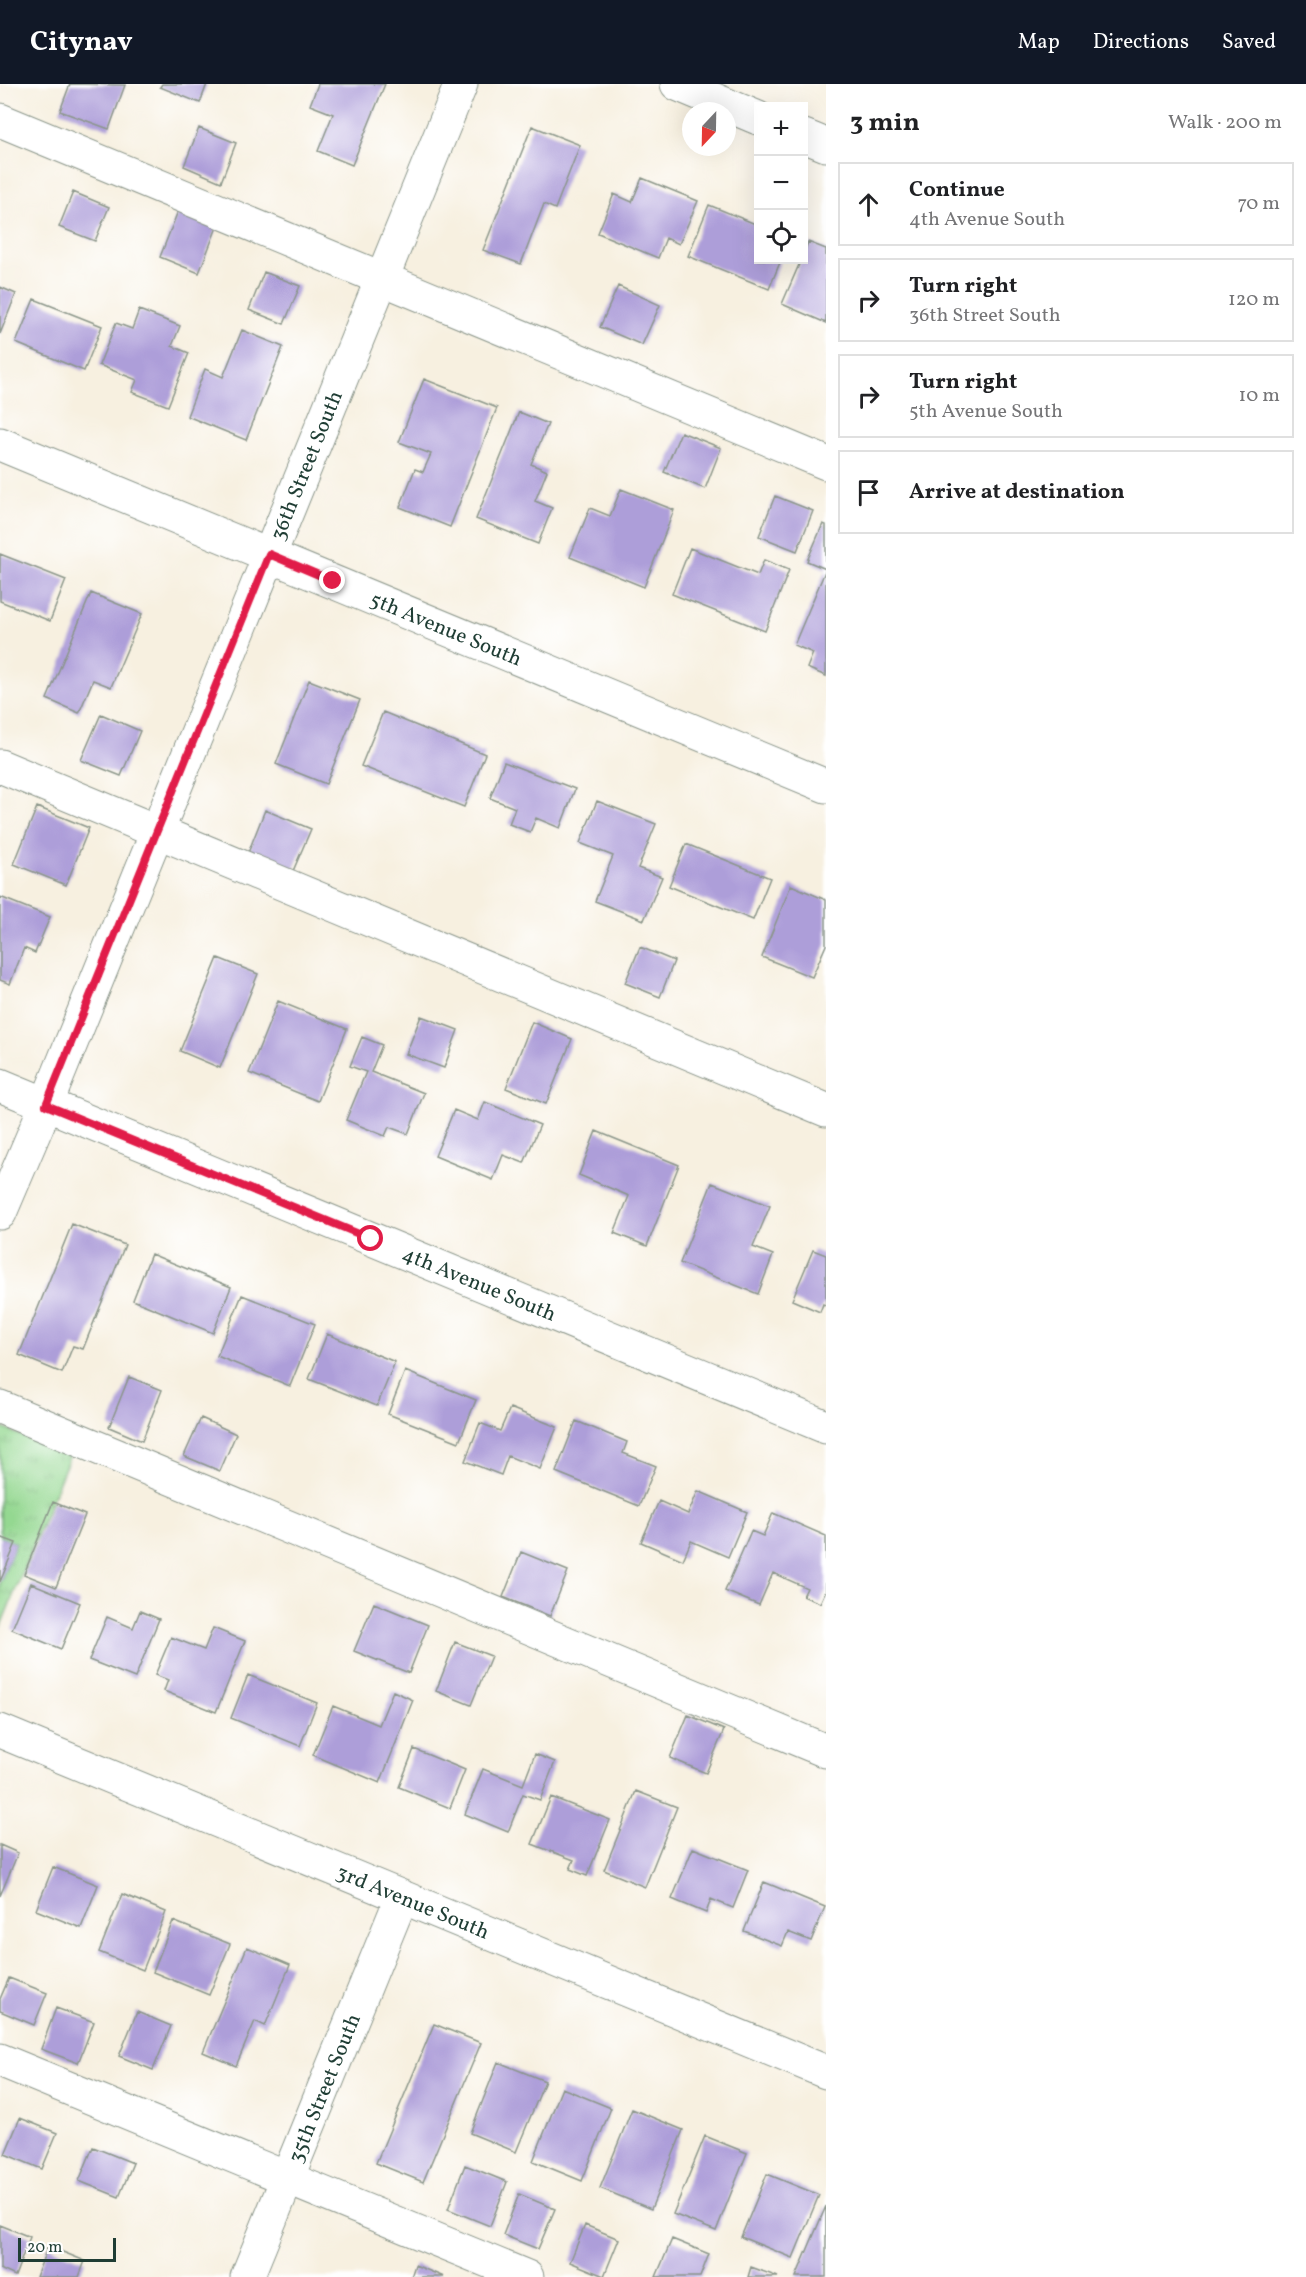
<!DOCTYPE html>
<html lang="en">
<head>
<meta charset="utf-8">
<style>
  :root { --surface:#fff; --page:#f6f6f6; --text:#202124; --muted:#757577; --line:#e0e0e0; --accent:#111827 }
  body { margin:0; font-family:Vollkorn,serif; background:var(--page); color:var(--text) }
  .controls { position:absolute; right:18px; top:18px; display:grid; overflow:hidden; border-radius:0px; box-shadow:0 6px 24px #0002 }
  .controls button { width:54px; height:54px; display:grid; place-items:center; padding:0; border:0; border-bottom:2px solid var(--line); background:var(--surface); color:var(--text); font:30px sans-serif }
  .compass { position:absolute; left:682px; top:18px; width:54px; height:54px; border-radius:50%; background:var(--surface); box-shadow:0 6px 24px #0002; rotate:202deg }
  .scale { position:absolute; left:18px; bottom:15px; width:98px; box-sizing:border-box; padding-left:6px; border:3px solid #1f3d34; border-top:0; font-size:16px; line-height:21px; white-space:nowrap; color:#1f3d34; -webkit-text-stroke:4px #fff; paint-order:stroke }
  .stop { position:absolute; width:18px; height:18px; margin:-14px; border:4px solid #e11d48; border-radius:50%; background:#fff }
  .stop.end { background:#e11d48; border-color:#fff; box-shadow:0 2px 6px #0008 }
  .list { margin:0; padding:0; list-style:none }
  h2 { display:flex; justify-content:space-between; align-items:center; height:78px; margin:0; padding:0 24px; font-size:26px }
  h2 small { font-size:20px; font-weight:400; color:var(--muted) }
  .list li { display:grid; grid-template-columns:39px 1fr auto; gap:18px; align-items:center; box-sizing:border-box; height:84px; margin:0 12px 12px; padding:0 12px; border:2px solid var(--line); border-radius:0px }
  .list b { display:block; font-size:22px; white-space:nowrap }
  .list p { margin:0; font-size:20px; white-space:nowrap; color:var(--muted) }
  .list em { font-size:20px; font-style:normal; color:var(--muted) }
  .icon { flex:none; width:33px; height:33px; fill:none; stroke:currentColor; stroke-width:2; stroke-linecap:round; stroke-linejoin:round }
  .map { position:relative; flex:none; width:826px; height:2193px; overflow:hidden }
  header { display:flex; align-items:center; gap:36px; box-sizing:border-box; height:84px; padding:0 30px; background:var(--accent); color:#fff }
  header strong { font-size:28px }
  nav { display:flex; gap:33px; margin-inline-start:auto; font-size:21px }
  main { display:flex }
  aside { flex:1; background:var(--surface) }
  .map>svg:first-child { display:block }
  .grass { fill:url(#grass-tufts); stroke:#5a8a62; stroke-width:1.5 }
  .building { fill:#ad9ed9 }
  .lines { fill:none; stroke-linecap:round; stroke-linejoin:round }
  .minor-casing { stroke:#8b968a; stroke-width:35 }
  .minor { stroke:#fff; stroke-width:33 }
  .route { stroke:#e11d48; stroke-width:8 }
  .labels { text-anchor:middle; stroke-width:4.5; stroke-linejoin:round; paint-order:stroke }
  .street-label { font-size:21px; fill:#1f3d34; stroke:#fff }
</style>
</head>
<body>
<header>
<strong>Citynav</strong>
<nav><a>Map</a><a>Directions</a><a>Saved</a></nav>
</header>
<main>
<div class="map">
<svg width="826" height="2193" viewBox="0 0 826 2193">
  <defs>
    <pattern id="grass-tufts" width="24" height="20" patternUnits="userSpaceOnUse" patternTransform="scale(1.5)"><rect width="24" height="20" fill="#94d891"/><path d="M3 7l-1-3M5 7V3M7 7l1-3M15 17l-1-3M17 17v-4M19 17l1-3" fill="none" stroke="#7fba7e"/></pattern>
  </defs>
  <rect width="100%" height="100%" fill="#fff"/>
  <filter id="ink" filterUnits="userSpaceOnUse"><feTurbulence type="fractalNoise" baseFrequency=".0167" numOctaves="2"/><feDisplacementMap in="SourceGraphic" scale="12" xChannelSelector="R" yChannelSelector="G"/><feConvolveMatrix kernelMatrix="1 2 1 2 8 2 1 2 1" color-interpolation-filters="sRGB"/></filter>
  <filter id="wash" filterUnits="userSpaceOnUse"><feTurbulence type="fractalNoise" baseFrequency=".008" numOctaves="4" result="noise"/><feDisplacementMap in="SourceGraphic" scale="24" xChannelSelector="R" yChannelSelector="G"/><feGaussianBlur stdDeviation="1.35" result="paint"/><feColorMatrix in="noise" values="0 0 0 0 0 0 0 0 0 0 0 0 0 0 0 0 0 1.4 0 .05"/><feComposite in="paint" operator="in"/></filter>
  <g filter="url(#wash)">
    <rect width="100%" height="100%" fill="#f7f0e0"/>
    <path class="grass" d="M0,1343L70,1371L0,1544V1498L16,1459L0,1453Z"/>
    <g id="blocks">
      <path class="building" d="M70,0L125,1L109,45L60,27Z
        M162,0H207L200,19L160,3Z
        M318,0H385L352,81L318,67L333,30L310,21Z
        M532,42L580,61L555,125L544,120L521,180L483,166Z
        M199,44L236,59L221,98L184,82Z
        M642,94L698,117L679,160L666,154L658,174L598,149L614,110L632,118Z
        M73,108L109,123L95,157L59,143Z
        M709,121L758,141V176H781L769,205L688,172Z
        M178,127L217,143L199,189L160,173Z
        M808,158L826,165V239L782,220L801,176H804V169Z
        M264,188L300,202L284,240L249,226Z
        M618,202L660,221L642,261L600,243Z
        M0,203L16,210L0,250Z
        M34,215L102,242L84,287L16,259Z
        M139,226L180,242L172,262L189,269L168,322L132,308L137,296L99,281L116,239L132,245Z
        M242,246L283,263L246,356L187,332L205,285L223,293Z
        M424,295L497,324L450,443L400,423L415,385L423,388L431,370L399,358Z
        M519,328L548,340L531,380L547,387L535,417L552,424L538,460L476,435Z
        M681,348L721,364L705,405L664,388Z
        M621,405L674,426L644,503L570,473L590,424L610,432Z
        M775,412L813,427L797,467L759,452Z
        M823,440L826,441V485L807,477Z
        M690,464L758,491L764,476L789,486L765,547L672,510Z
        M0,470L66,496L50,537L0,517Z
        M826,485V592L807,584L813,569L794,561Z
        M91,509L142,530L111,603L93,596L79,629L47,615Z
        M309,596L360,616L326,700L276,680Z
        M383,628L485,670L464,723L361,682Z
        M101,630L140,647L121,692L81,676Z
        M504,678L575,705L560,744L536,734L530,748L509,740L515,724L490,714Z
        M597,717L656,740L638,784L662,793L644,836L595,817L613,772L580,759Z
        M37,723L89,744L66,801L14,780Z
        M265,726L311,745L293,787L248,769Z
        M686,760L770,794L753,836L669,802Z
        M791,801L826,816V861L812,893L762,873Z
        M0,813L50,833L35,869L24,864L10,900L0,896Z
        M640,863L674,877L660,913L625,899Z
        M218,874L258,890L220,984L180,967Z
        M278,917L347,945L318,1017L249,989Z
        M421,932L458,946L444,984L406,970Z
        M532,938L572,955L546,1020L506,1004Z
        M362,953L382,961L371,988L424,1009L408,1050L389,1043L385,1052L346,1036L366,988L350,982Z
        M485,1018L540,1041L524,1079L503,1071L493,1096L435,1072L454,1026L478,1036Z
        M596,1047L679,1081L647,1162L614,1149L629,1112L579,1091Z
        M712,1099L770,1122L753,1163L773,1171L758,1210L680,1179Z
        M72,1140L125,1161L83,1265L73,1262L62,1289L19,1271Z
        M813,1166L826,1171V1222L823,1220L820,1228L792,1216Z
        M151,1170L231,1203L213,1249L133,1216Z
        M242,1211L315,1240L290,1302L217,1272Z
        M327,1250L395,1278L377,1322L309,1295Z
        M405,1287L476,1316L459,1358L388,1330Z
        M129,1293L162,1306L142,1357L109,1343Z
        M510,1324L557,1343L540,1385L508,1372L501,1391L465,1377L480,1339L500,1347Z
        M201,1334L236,1350L220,1387L184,1372Z
        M576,1337L627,1358L623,1369L656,1382L639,1422L556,1388Z
        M698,1407L747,1428L728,1473L691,1457L683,1476L641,1458L659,1417L688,1430Z
        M53,1418L85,1431L56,1503L24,1490Z
        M773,1429L826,1452V1506L820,1519L803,1512L807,1504L773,1489L759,1521L725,1507L751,1447L763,1452Z
        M0,1453L16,1459L0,1498Z
        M521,1468L568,1487L550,1532L503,1513Z
        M31,1499L80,1519L61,1565L12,1545Z
        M374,1519L428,1541L409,1589L354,1567Z
        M140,1527L159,1535L135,1594L89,1576L107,1533L133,1544Z
        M213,1544L245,1557L216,1628L164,1607L168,1596L155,1591L171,1553L204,1566Z
        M455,1558L491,1572L471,1621L436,1607Z
        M248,1591L317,1619L300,1662L231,1634Z
        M393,1607L413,1616L380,1699L313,1671L333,1622L379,1641Z
        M688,1631L724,1646L706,1689L670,1674Z
        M414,1665L465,1686L450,1724L399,1703Z
        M535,1670L555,1678L540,1716L523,1710L508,1748L465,1730L483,1685L523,1701Z
        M636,1707L677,1723L645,1803L604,1786Z
        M551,1713L610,1736L587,1792L570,1785L574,1776L532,1760Z
        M0,1761L18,1769L0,1812Z
        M693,1764L748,1786L733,1824L711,1815L706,1829L672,1815Z
        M53,1783L98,1801L81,1844L36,1826Z
        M764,1798L825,1823L811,1857L788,1848L782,1862L744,1847Z
        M122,1810L166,1828L143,1886L99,1868Z
        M173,1837L230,1860L209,1911L153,1888Z
        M247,1863L290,1881L265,1942L255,1937L236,1982L203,1968Z
        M9,1894L47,1909L34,1941L0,1927V1915Z
        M56,1924L94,1938L78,1979L41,1965Z
        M137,1928L171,1942L153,1986L119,1972Z
        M434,1940L481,1959L423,2098L376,2079Z
        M498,1978L545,1997L516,2068L470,2049Z
        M562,2004L611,2024L582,2097L533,2077Z
        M632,2025L683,2046L651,2125L600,2104Z
        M20,2034L57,2049L42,2085L5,2070Z
        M705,2052L747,2069L716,2147L673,2130Z
        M93,2063L133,2079L119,2113L79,2097Z
        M465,2081L507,2098L490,2142L448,2125Z
        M767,2090L819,2111L793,2174L741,2153Z
        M519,2110L555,2125L538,2165L503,2151Z
        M826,2122V2193H796Z
        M0,2141L30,2153L15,2192L0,2185Z
        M585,2141L619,2155L604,2192L570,2178Z
        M672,2155L709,2170L700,2193H656Z
        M48,2162L85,2177L79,2193H36Z
        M415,2181L444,2193H411Z
        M751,2183L778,2193H748Z"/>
    </g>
  </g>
  <g filter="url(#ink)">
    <use href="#blocks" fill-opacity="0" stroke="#8b968a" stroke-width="1.5"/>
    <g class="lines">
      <defs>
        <g id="minor">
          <path d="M677,0L758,34"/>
          <path d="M0,36L826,379"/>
          <path d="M804,52L826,61"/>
          <path id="s1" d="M0,360L826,702"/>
          <path d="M0,682L826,1026"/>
          <path id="s2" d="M0,1001L826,1343"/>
          <path id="s3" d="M0,1129L46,1021L461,0"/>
          <path d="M0,1323L826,1667"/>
          <path id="s4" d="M0,1647L826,1988"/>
          <path d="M0,1976L527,2193"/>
          <path id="s5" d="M247,2193L401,1815"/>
        </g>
      </defs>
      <use href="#minor" class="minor-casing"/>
      <use href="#minor" class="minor"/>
    </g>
  </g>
  <g class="lines" filter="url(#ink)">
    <path class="route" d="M333,497L269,470L46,1021L371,1155"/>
  </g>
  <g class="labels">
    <g class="street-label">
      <text dy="7" stroke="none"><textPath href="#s3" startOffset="808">36th Street South</textPath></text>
      <text dy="7" stroke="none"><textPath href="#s1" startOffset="483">5th Avenue South</textPath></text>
      <text dy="7" stroke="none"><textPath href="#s2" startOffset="519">4th Avenue South</textPath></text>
      <text dy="7" stroke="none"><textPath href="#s4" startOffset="447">3rd Avenue South</textPath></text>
      <text dy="7" stroke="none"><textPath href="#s5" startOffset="204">35th Street South</textPath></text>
    </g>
  </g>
</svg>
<div class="controls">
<button>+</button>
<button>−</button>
<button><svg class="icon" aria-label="locate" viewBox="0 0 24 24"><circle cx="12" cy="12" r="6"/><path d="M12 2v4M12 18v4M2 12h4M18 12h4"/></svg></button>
</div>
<svg class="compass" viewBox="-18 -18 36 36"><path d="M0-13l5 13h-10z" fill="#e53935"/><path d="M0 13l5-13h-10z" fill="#757577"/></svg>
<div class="scale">20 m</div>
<div class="stop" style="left:371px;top:1155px"></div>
<div class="stop end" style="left:333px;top:497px"></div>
</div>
<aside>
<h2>3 min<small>Walk · 200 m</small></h2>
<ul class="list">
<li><svg class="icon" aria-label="ahead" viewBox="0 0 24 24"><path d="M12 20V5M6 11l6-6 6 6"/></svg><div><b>Continue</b><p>4th Avenue South</p></div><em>70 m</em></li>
<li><svg class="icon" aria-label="right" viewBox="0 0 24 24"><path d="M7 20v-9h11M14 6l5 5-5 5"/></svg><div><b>Turn right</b><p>36th Street South</p></div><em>120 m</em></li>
<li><svg class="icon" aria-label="right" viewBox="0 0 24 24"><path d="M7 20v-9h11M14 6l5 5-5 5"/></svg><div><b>Turn right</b><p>5th Avenue South</p></div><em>10 m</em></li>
<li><svg class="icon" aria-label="arrive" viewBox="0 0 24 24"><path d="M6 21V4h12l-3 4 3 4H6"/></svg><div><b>Arrive at destination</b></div></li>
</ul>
</aside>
</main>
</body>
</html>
